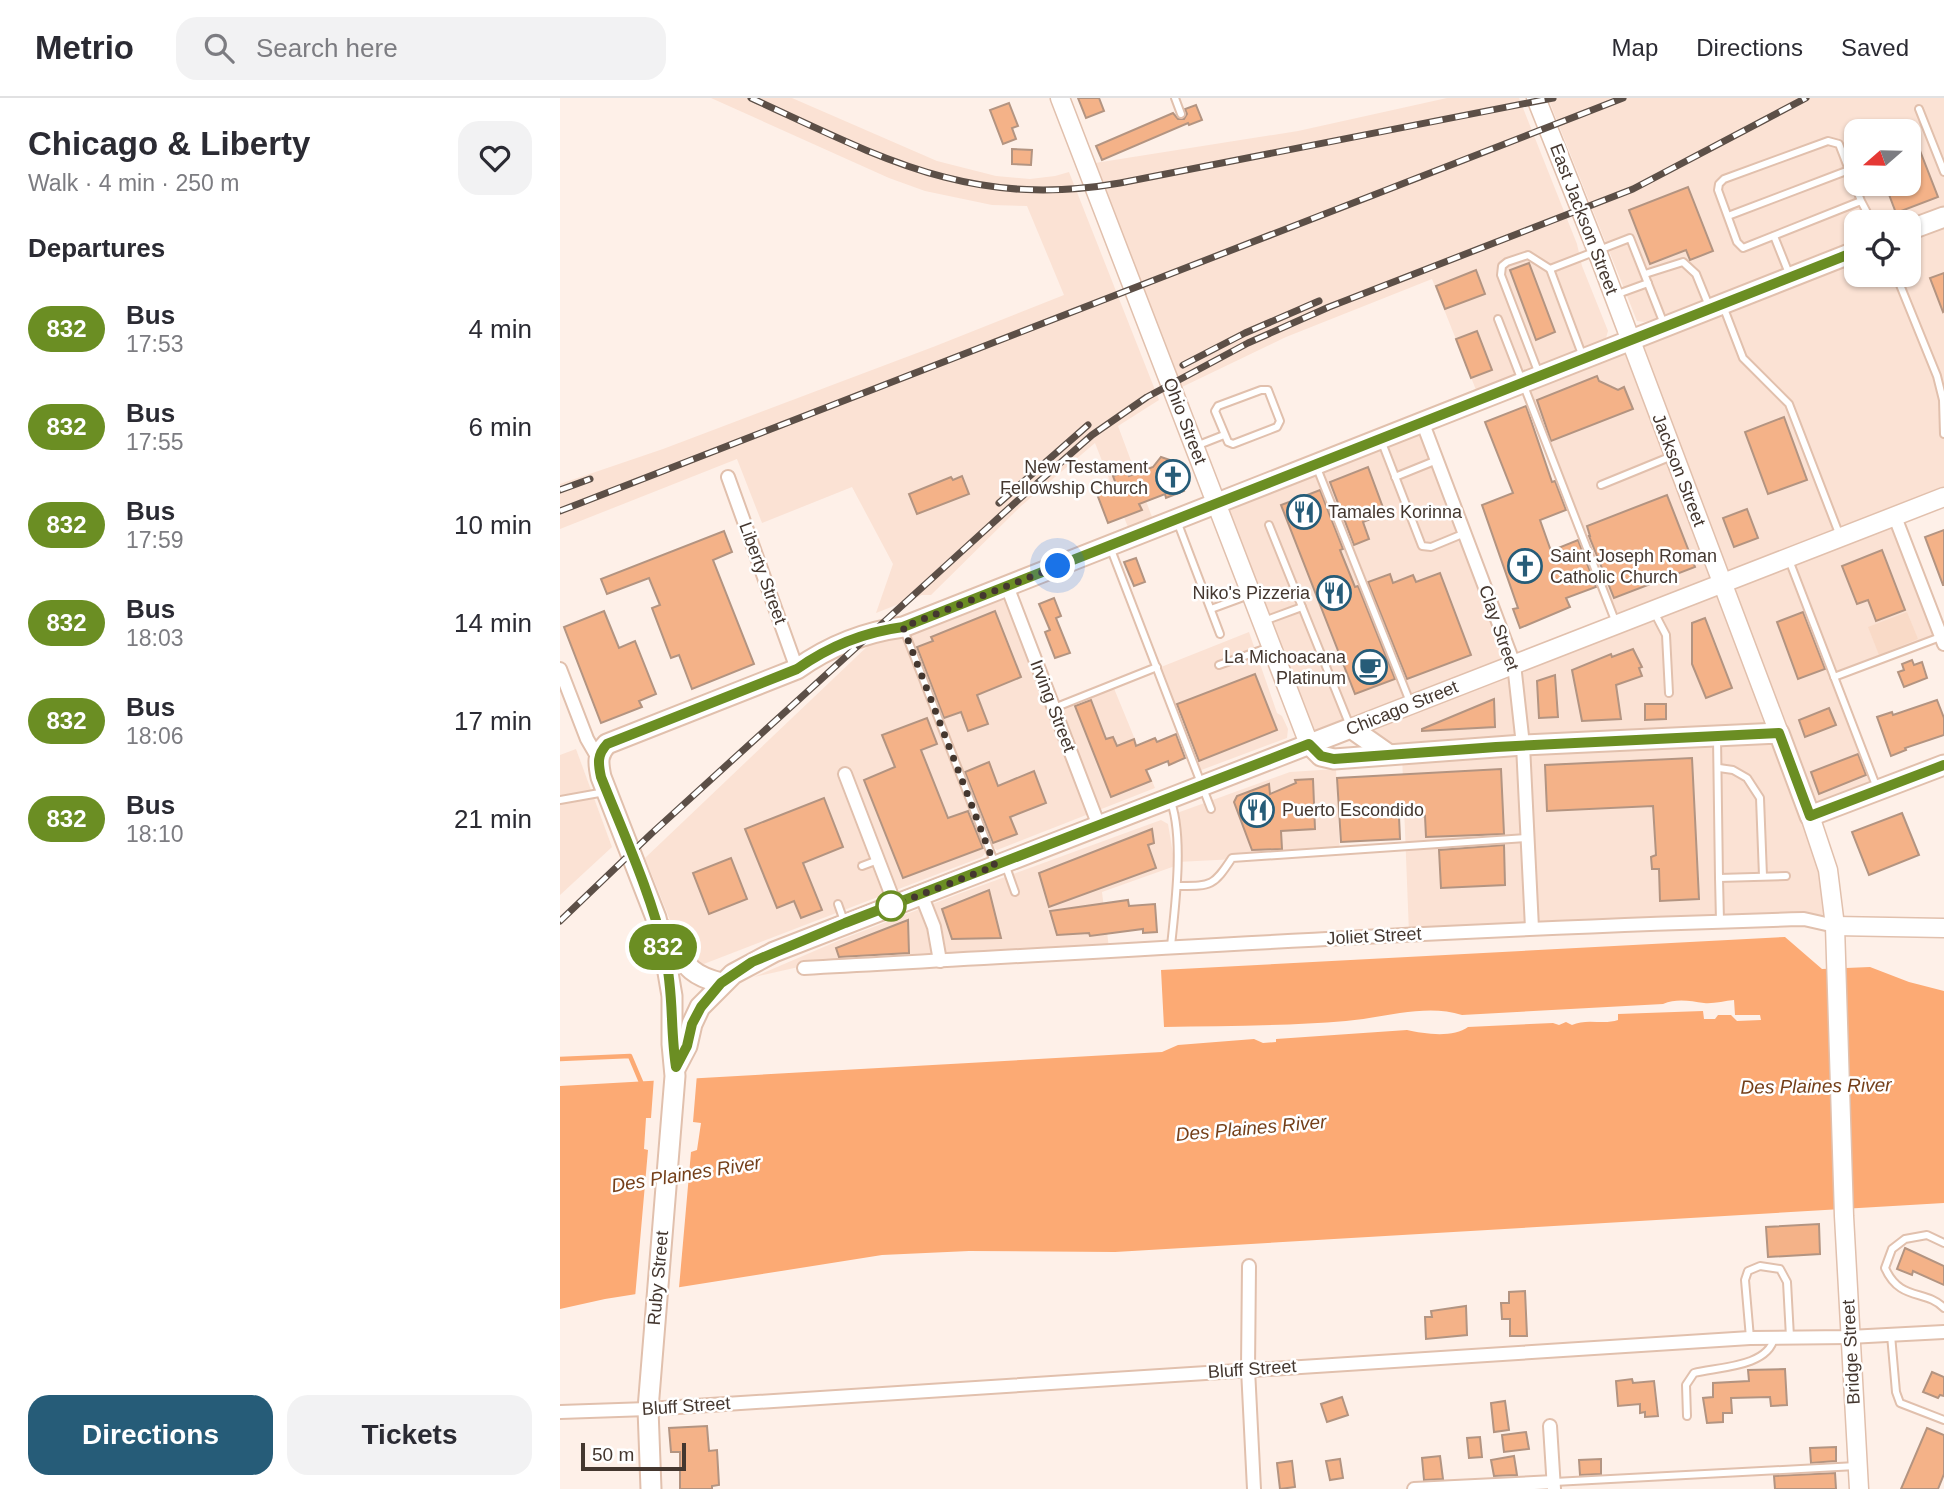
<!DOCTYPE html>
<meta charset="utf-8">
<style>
:root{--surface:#fff;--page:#f2f2f3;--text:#2b2b33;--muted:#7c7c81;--line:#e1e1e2;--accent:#265c78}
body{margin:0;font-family:Helvetica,sans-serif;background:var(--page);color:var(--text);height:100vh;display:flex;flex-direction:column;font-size:26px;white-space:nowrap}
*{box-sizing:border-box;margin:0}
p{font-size:23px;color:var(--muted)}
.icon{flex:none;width:38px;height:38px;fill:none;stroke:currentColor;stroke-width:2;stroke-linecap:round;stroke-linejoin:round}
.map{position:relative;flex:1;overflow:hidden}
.panel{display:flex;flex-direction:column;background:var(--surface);width:560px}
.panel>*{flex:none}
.badge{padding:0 14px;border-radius:23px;font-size:24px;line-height:46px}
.needle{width:46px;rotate:250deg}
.tools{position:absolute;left:1284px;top:21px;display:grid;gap:14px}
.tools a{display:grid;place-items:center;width:77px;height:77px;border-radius:14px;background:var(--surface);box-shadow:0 2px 5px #0004;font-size:35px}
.scale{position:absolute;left:21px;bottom:18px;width:105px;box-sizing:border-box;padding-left:7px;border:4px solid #44372f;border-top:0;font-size:19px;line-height:24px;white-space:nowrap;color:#44372f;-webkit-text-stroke:5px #fff;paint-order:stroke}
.you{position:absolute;width:35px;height:35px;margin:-18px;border:5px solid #fff;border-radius:50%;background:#1a73e8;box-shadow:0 0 0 10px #1a73e833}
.map>.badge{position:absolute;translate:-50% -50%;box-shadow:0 0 0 4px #fff}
h2{padding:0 28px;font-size:26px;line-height:63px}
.round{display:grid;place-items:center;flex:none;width:74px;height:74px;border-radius:21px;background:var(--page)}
.head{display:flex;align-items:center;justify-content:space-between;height:119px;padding:0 28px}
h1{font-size:33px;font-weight:800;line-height:52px}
.button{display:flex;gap:14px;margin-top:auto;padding:14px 28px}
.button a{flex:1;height:80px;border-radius:21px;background:var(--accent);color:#fff;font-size:28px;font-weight:800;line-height:80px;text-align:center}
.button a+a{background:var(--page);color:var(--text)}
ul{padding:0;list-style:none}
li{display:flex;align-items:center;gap:21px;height:98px;padding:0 28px}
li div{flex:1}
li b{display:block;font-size:26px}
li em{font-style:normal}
li .badge{min-width:77px;font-weight:700;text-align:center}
header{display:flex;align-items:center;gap:42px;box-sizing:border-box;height:98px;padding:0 35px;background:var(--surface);border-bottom:2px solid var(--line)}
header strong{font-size:33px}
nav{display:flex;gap:38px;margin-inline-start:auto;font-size:24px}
.search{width:490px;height:63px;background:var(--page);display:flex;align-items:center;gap:18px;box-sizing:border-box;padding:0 24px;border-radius:21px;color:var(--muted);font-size:26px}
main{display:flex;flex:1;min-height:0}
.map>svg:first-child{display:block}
.built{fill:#fbe2d4;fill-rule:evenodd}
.green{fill:#f9dac7}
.water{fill:#fcaa74}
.pier{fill:#fef0e8}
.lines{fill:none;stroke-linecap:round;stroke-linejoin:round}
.stream{stroke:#fcaa74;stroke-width:4.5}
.building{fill:#f4b288;stroke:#b39481;stroke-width:2}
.lane-casing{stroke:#e1c0ad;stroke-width:10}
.street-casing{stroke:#e1c0ad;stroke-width:16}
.secondary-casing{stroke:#e1c0ad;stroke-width:21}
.primary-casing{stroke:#e1c0ad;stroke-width:23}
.lane{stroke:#fff;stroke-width:6}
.street{stroke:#fff;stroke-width:12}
.secondary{stroke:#fff;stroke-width:18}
.primary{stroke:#fff;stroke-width:19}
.rail-casing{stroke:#5c4f47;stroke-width:7}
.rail{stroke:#fff;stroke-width:4.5;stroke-dasharray:13;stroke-linecap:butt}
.line-casing{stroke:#fff;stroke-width:16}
.line{stroke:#6b8e23;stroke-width:10}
.walk{stroke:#44372f;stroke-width:7;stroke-dasharray:0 12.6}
.stop-dot{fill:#fff;stroke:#6b8e23;stroke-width:3.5}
.labels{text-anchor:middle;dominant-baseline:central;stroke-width:5;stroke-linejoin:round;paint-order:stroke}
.street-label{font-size:18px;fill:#44372f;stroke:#fff}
.poi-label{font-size:18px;fill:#44372f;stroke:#fff;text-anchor:end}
.water-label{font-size:19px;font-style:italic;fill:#743f19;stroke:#fff}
</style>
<header>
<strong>Metrio</strong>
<div class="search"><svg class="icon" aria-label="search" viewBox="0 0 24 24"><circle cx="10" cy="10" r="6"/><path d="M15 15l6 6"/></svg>Search here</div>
<nav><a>Map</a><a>Directions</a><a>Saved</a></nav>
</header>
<main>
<section class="panel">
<div class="head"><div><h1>Chicago &amp; Liberty</h1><p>Walk · 4 min · 250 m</p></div><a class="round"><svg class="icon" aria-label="heart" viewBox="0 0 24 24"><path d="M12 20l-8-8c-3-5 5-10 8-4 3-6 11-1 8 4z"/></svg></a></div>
<h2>Departures</h2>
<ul>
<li><span class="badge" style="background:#6b8e23;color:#fff">832</span><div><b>Bus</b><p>17:53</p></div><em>4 min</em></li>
<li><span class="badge" style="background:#6b8e23;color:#fff">832</span><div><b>Bus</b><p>17:55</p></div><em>6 min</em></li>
<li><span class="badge" style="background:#6b8e23;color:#fff">832</span><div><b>Bus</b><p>17:59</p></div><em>10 min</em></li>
<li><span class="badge" style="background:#6b8e23;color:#fff">832</span><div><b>Bus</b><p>18:03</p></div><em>14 min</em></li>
<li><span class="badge" style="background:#6b8e23;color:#fff">832</span><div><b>Bus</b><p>18:06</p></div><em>17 min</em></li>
<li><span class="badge" style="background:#6b8e23;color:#fff">832</span><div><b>Bus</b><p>18:10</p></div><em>21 min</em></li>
</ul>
<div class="button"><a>Directions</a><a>Tickets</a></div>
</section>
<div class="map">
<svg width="1384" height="1391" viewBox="0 0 1384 1391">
<rect width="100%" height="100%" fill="#fef0e8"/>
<g class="built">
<polygon points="151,0 232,0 377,63 436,78 470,81 495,78 509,74 599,302 558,328 595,427 571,437 535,345 461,408 371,497 362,497 316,515 333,466 292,389 202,425 177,361 0,431 0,386 103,351 373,249 504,197 467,108 432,107 365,93 329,80"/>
<polygon points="887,0 959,0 1017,146 1022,168 1048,233 1046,240 964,280 1071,242 1161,486 1057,526 961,282 918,297 872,181 726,239 622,289 535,65 738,33"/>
<path d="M988,0H1384V398L1163,485L1073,241L1174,199L1084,224L1077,223ZM1297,33H1349V86H1297ZM1297,124H1349V177H1297Z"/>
<polygon points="861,324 954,565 749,645 657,404"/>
<polygon points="1338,418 1381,539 1274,580 1317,692 1250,718 1163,487"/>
<polygon points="1161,488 1215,635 964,646 955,566"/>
<polygon points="446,489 493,610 553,588 595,690 437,752 431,748 344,529"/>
<polygon points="341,532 426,754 422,759 136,869 126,862 85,760 314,542"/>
<polygon points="689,534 717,615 722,618 728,631 727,640 636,674 596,571"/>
<polygon points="954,567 962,646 829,655 792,630"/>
<polygon points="1216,636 1249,718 1274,827 849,835 842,657"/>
<polygon points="16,651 52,749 0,797 0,657"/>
<polygon points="776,671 780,756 617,764 617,715 730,674"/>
<polygon points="601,722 608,726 615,768 542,794 549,850 243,868 194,879 280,842 401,795"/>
</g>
<polygon class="green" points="1347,514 1358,541 1319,557 1308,529"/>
<path class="water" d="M1225,839L1262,871L1310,869L1349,884L1384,893V1105L555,1154L409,1153L322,1157L45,1201L0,1211V988L602,954L618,947L694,941L703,945L716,944V941L847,932C864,936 894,940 908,929L993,925L999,927L1006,924L1012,927C1026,920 1044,927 1058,922V916L1143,913L1144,921H1155L1158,917H1171L1177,923L1201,922L1200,917H1175L1174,902C1164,903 1153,906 1144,905C1130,903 1117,900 1103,906L902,917C866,905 823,920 786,923C725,928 664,928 604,929L601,872Z"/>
<polygon class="pier" points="137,976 133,1024 141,1025 137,1052 131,1054 119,1190 122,1192 75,1200 88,1052 84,1051 86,1020 91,1020 94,979"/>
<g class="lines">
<polyline class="stream" points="0,961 70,958 81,984"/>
</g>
<g class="building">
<polygon points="518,0 539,0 544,13 526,20"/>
<polygon points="449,5 458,28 452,30 456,41 443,46 430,12"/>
<polygon points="636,7 642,22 629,27 628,25 542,62 536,48 613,15 618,21 624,21 627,16 625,11"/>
<polygon points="1350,27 1378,99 1336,115 1325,86 1349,86"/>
<polygon points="452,51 472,52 471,67 452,66"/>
<polygon points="1128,89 1153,153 1130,162 1126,152 1090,166 1069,112"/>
<polygon points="969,165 995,234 976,242 950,172"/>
<polygon points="916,172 925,196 885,211 876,188"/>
<polygon points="1384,175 1384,213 1383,214 1370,180"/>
<polygon points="917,233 932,272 911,280 896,241"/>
<polygon points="1037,278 1039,283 1058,292 1064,289 1073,311 991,343 977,302"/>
<polygon points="966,308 992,384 995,383 1006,412 980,422 991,453 1018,442 1036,489 1006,500 1010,509 960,530 953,511 958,510 922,407 953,395 925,324"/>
<polygon points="1224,319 1247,382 1208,396 1185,334"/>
<polygon points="601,359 613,363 624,393 606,400 605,396 579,406 582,412 548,425 537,396 557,389 553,378 567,373 569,378 593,369"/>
<polygon points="808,369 825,415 803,424 809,441 794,447 770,384"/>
<polygon points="402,378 409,396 357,416 349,396 391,379 393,382"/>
<polygon points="760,392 783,451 780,452 795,489 798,488 835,581 795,596 721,407"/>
<polygon points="1107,397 1135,469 1054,500 1029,438 1030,438 1027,428"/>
<polygon points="1187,411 1198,440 1174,449 1163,420"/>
<polygon points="1384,432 1384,487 1383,487 1365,439"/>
<polygon points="164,433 172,454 153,462 194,566 132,591 119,557 111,560 92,510 100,507 89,480 47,496 41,481"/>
<polygon points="1322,452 1345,512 1316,523 1308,502 1297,506 1282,468"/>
<polygon points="576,460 585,484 574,488 564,464"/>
<polygon points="880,475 911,557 847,581 808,484 830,476 833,485 853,477 856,484"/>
<polygon points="494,500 501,518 496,520 510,555 495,560 485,534 490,532 479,506"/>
<polygon points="44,513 59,550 75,543 96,596 79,603 82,609 41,625 4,529"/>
<polygon points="435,513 461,579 417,597 428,626 408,633 401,614 384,620 357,549 373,543 371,539"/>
<polygon points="1243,514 1265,571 1238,581 1217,524"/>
<polygon points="1145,520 1172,590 1146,600 1132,566 1132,525"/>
<polygon points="1073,551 1082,569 1079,570 1082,578 1056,587 1061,621 1022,623 1012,572 1051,556 1052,559"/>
<polygon points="1352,562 1354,567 1362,564 1367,580 1344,589 1338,574 1344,572 1342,566"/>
<polygon points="695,576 717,632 639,663 617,606"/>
<polygon points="995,577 998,619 979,620 977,583"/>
<polygon points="934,601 935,629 862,633 862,631"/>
<polygon points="531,602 546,641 553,639 557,648 574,641 576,648 595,640 597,644 616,636 625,660 609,667 608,663 586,672 591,683 551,699 515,608"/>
<polygon points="1377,602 1384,620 1384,637 1345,650 1346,652 1331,658 1317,619 1332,614 1333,617"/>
<polygon points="1085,606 1106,606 1106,621 1085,622"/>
<polygon points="1269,610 1276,627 1245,639 1239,622"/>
<polygon points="367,620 377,646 361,652 388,720 408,713 423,750 343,780 304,682 335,669 322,637"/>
<polygon points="1298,656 1306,677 1259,696 1251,674"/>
<polygon points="1132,660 1139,801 1100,803 1099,771 1092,771 1091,759 1096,757 1093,708 987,713 985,667"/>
<polygon points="429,664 438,688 474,673 486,705 450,719 457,736 433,745 405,674"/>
<polygon points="941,671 944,736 866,739 865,718 839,719 840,741 781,744 777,680"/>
<polygon points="753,681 755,731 721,733 722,751 692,752 674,704 677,698 709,686 710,696 736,685 735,682"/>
<polygon points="264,700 283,749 243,765 262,812 241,820 234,803 217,810 185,731"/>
<polygon points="1342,715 1359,757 1309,777 1292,734"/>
<polygon points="592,731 594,745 588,747 596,770 489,809 479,775"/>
<polygon points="944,747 945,787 881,790 879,752"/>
<polygon points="171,760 187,801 149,816 133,775"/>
<polygon points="429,792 441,840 392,841 382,811"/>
<polygon points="568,802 569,808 595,806 597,834 583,835 583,831 530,838 529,835 497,837 490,813"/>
<polygon points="348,822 349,855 279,859 276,850"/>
<polygon points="1259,1126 1260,1156 1208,1159 1206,1129"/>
<polygon points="1345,1150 1384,1168 1384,1187 1353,1173 1352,1177 1337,1171"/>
<polygon points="965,1193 967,1238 950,1238 950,1221 942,1221 941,1205 949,1205 949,1194"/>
<polygon points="906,1208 907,1237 866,1241 865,1219 872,1219 871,1213"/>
<polygon points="1225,1271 1227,1307 1211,1308 1210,1299 1171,1300 1172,1315 1163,1315 1163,1324 1147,1325 1143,1300 1153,1299 1153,1285 1189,1283 1188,1272"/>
<polygon points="1372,1274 1384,1279 1384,1298 1380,1297 1378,1300 1363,1294"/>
<polygon points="1072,1281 1073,1285 1094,1283 1098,1318 1085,1319 1085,1314 1080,1315 1080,1306 1058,1308 1056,1283"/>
<polygon points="782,1299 788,1317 767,1324 761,1306"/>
<polygon points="945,1303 949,1332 934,1334 931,1305"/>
<polygon points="147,1328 149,1353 157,1352 159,1387 152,1388 152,1391 120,1391 120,1354 111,1354 109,1330"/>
<polygon points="1367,1330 1384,1337 1384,1376 1378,1391 1341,1391"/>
<polygon points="966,1334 969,1351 944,1354 942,1337"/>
<polygon points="920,1339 922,1359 909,1360 907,1340"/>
<polygon points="1276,1349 1276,1363 1251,1365 1250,1350"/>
<polygon points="880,1358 883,1381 864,1382 862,1360"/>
<polygon points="954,1358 957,1377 934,1378 931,1362"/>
<polygon points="780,1361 783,1380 770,1382 766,1363"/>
<polygon points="1041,1361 1041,1376 1020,1377 1019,1362"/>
<polygon points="732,1363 735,1389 720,1391 717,1365"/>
<polygon points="1275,1375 1276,1391 1215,1391 1214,1378"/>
</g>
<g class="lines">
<g class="lane-casing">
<g id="lane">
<polyline points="615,0 621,16"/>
<polyline points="1359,11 1384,74"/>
<polyline points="1301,103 1183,150 1177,144 1158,92 1159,86 1164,81 1268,43 1279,46 1301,103 1312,124"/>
<polyline points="1168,118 1289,72"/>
<polyline points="1214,138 1230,178"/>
<polyline points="1085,176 1123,164 1136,176 1149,208"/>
<polyline points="1336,177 1377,278 1383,302 1384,336"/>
<polyline points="1055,197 1088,185"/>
<polyline points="1163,208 1183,260 1229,306 1280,438"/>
<polyline points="938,221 1056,525"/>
<polyline points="1023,259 990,171 1070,140 1104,226"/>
<polyline points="979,276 941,177 942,168 947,164 968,157 990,171"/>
<polygon points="701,292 708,292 720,323 717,329 673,346 668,344 655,313 658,308"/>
<polyline points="821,342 862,448 871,449 905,435"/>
<polyline points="636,348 664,337"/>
<polyline points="757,370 850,604"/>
<polyline points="835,379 877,362"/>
<polyline points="1041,387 1112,358"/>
<polyline points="617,423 660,536"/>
<polyline points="709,427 790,628"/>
<polyline points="550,449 651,711"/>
<polyline points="1229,462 1317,690"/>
<polyline points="651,511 689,497"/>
<polyline points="1094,514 1106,537 1109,595"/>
<polyline points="704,523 742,509"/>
<polyline points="344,532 435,766"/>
<polyline points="659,567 710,549"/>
<polyline points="1274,579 1383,538"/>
<polyline points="494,610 597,569"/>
<polyline points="1157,640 1159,780 1226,778"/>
<polyline points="1159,670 1173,672 1187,680 1200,700 1203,778"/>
<polyline points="0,702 45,694"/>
<path d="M611,704C624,741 615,809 611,848"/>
<polyline points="445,766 455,794"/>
<polyline points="302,768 318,762"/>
<polyline points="1159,780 1160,823"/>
<path d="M617,788C651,788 653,789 672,760L967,740"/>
<polyline points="278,806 284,823"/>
<path d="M1384,1145L1367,1137L1345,1141L1332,1151L1325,1170C1340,1204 1366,1191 1384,1210"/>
<polyline points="1331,1237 1336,1294 1340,1305 1384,1322"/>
<polyline points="1190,1240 1185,1182 1188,1173 1200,1168 1220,1171 1227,1184 1230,1239"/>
<path d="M1127,1318L1126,1287L1134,1275C1158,1269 1208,1269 1214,1240"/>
<polyline points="994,1384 1296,1368"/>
</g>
</g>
<g class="street-casing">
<g id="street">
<polyline points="862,323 954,566 963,647 972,830"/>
<polyline points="168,379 237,571"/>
<polyline points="1335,419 1384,546"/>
<polyline points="447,488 539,728"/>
<polyline points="0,571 27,641 38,660"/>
<polyline points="285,676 335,806"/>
<polyline points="361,796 374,829 380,863"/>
<path d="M244,870C578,852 911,830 1244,821L1275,828"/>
<polyline points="689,1168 688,1271 694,1391"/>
<polyline points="0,1314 88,1311 1190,1240 1289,1239 1384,1234"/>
<polyline points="990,1328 994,1391"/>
<polyline points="854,1391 994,1384"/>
</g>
</g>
<g class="secondary-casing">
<g id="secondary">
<polyline points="500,0 749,646"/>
<polyline points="976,0 1037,153 1219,635"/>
<polyline points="791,630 1384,399"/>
<polyline points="1250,718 1268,772 1275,828 1284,1118 1299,1391"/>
<polyline points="1275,828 1384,830"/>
</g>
</g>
<g class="primary-casing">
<g id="primary">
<polyline points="1349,132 1384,119"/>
<polyline points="749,646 761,658 774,661 963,647 1219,635 1250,718 1384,667"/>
<path d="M104,832C126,862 122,875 161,885"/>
<polyline points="116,969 127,948 132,926 140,909 173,876 214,854 791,630 828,656"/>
<path d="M91,1391L88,1311L115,978L112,946V898L105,857L96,820L41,679C38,665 37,656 47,646L237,571C268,549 305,534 343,529L1297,153"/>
</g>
</g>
<use href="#lane" class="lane"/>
<use href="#street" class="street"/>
<use href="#secondary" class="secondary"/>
<use href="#primary" class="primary"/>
<g class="rail-casing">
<g id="rail">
<path d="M191,0C322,60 411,111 560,85L993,0"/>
<polyline points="623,267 685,235 759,203"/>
<polyline points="0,392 30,381"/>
<polyline points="439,405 528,327"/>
<polyline points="0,413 1063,0"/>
<polyline points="0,823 91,736 457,403 532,337 587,299 688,245 769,209 1073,91 1246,0"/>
</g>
</g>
<use href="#rail" class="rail"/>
</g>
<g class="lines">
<g class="line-casing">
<path id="line" d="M1297,153L343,529C305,534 268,549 237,571L47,646C37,657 38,665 41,679C64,737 91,795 105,856C114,895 110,931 116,969L127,948L132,926L141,909L161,885L192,864L285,825L749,646L761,658L774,661L936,649L1219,635L1250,718L1384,667"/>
</g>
<use href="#line" class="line"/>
<polyline class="walk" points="331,808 435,768 343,529 498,468"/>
</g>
<defs>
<g id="church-ring" transform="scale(1.75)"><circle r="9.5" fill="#fff" stroke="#265c78" stroke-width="1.5"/><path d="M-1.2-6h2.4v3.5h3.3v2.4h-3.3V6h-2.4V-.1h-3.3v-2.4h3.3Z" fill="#265c78"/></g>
<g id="restaurant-ring" transform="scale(1.75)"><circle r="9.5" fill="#fff" stroke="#265c78" stroke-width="1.5"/><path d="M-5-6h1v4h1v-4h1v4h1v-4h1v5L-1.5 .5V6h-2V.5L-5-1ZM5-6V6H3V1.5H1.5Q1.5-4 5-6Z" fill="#265c78"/></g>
<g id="cafe-ring" transform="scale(1.75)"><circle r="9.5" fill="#fff" stroke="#265c78" stroke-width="1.5"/><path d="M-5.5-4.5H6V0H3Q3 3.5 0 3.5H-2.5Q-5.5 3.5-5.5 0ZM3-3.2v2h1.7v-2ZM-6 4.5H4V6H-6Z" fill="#265c78"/></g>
</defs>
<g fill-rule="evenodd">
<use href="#church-ring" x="613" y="379"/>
<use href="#restaurant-ring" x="744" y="414"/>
<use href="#church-ring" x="965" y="468"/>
<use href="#restaurant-ring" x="774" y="495"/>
<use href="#cafe-ring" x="810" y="569"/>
<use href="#restaurant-ring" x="697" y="712"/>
</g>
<circle class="stop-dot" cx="331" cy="808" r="14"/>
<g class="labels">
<g class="street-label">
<text transform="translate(1024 121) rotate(69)">East Jackson Street</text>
<text transform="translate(625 323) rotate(69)">Ohio Street</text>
<text transform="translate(1119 372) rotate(69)">Jackson Street</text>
<text transform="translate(203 475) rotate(70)">Liberty Street</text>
<text transform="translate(939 530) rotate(71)">Clay Street</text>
<text transform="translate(493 608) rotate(69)">Irving Street</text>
<text transform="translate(842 610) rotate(-22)">Chicago Street</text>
<text transform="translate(814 838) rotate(-3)">Joliet Street</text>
<text transform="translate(98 1180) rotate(-85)">Ruby Street</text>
<text transform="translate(1291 1254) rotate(-93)">Bridge Street</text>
<text transform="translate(692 1271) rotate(-4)">Bluff Street</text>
<text transform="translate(126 1308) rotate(-4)">Bluff Street</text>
</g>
<g class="poi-label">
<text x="588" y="369">New Testament<tspan x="588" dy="21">Fellowship Church</tspan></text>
<text x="768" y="414" text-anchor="start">Tamales Korinna</text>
<text x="990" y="458" text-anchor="start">Saint Joseph Roman<tspan x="990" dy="21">Catholic Church</tspan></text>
<text x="750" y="495">Niko's Pizzeria</text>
<text x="786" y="559">La Michoacana<tspan x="786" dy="21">Platinum</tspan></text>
<text x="722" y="712" text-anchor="start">Puerto Escondido</text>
</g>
<g class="water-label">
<text transform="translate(1256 988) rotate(-1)">Des Plaines River</text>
<text transform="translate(691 1030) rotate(-5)">Des Plaines River</text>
<text transform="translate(126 1076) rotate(-9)">Des Plaines River</text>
</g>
</g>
</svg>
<div class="tools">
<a><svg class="needle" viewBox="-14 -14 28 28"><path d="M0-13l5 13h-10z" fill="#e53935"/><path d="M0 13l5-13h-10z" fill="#7c7c81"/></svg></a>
<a><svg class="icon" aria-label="locate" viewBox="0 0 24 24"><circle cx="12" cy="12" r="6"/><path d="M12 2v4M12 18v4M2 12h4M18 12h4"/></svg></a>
</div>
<div class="scale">50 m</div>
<div class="you" style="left:498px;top:468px"></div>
<b class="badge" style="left:103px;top:849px;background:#6b8e23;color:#fff">832</b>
</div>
</main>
